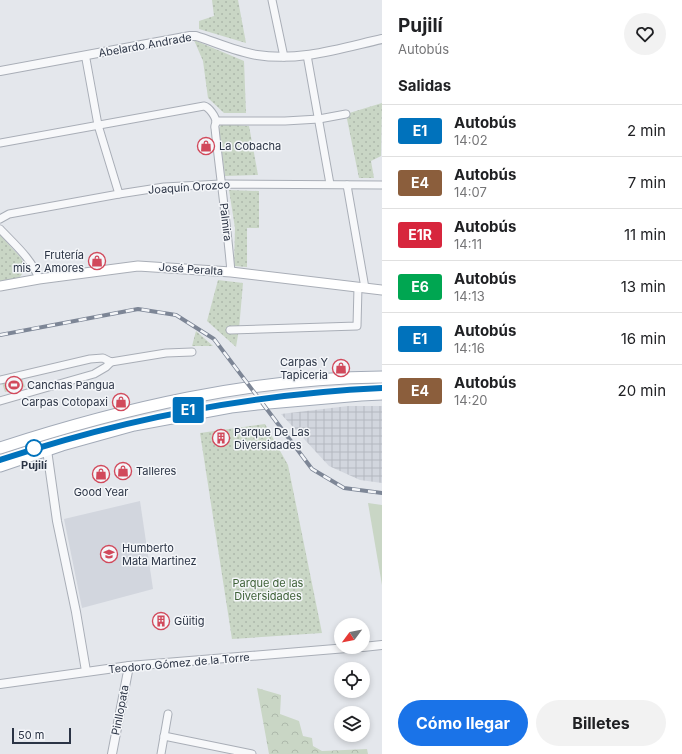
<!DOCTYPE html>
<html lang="es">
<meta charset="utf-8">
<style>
:root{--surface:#fff;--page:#f2f2f2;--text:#202124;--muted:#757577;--line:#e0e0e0;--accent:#1a73e8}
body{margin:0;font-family:Inter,sans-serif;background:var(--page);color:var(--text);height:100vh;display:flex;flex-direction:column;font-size:15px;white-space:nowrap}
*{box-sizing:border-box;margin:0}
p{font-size:13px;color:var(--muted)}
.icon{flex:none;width:22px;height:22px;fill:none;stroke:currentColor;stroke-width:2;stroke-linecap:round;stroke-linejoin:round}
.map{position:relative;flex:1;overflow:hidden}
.drawer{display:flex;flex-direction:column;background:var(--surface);width:300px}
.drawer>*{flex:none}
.badge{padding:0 8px;border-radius:3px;font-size:14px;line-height:26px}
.needle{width:26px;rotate:238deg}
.tools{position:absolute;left:334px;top:618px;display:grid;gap:8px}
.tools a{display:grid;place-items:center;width:36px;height:36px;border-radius:50%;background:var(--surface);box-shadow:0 2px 6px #0003;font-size:20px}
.scale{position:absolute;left:12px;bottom:10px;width:59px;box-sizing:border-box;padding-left:4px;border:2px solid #2b3445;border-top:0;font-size:11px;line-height:14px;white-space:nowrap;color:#2b3445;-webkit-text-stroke:3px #f4f6f9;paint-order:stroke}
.map>.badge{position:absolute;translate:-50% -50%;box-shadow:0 0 0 2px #fff}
h2{padding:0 16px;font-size:15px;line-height:36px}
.round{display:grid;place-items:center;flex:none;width:42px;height:42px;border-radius:21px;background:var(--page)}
.summary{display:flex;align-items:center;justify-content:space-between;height:68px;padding:0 16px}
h1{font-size:19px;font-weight:700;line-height:30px}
.button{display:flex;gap:8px;margin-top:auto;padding:8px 16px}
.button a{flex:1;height:46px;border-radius:24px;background:var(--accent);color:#fff;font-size:16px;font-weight:700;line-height:46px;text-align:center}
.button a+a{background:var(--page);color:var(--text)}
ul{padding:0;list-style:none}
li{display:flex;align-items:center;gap:12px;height:52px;padding:0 16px;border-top:1px solid var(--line)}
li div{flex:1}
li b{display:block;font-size:15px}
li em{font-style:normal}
li .badge{min-width:44px;font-weight:700;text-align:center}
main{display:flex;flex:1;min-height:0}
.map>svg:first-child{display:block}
.built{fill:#d2d6de}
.industrial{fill:url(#industrial-grid)}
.grass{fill:#c9d6c5}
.forest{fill:url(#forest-crowns)}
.park{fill:url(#park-dots)}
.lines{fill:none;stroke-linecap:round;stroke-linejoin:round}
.minor-casing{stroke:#a9aeb7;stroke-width:9}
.tertiary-casing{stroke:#a9aeb7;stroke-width:10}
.secondary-casing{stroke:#a9aeb7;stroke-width:11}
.primary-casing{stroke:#a3abb8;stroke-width:13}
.minor{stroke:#f7f8fa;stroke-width:7}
.tertiary{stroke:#f7f8fa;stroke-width:8}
.secondary{stroke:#fff;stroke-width:9}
.primary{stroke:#fff;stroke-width:11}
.rail-casing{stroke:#7d8696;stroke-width:4}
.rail{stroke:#f4f6f9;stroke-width:2.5;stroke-dasharray:8;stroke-linecap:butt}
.line-casing{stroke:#fff;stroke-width:9}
.line{stroke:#0072bc;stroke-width:6}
.stop-dot{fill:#fff;stroke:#0072bc;stroke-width:2}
.labels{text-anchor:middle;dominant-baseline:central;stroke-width:3;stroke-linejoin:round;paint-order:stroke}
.street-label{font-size:11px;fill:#2b3445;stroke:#f4f6f9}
.poi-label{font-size:11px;fill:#2b3445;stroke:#f4f6f9;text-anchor:start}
.stop-label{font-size:11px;font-weight:bold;fill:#2b3445;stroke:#f4f6f9}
.park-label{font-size:11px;fill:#3f6138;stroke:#f4f6f9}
</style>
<main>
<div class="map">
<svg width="382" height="754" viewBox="0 0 382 754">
<defs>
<pattern id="industrial-grid" width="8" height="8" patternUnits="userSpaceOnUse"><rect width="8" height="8" fill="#d2d6de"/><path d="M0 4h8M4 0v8" fill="none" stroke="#b4b8c0"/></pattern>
<pattern id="forest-crowns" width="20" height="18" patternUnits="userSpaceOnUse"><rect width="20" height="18" fill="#c9d6c5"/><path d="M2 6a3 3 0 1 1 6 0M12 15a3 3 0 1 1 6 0" fill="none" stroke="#adb8ab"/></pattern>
<pattern id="park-dots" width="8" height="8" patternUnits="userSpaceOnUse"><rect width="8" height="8" fill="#c9d6c5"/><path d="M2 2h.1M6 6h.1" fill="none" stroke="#adb8ab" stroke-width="1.8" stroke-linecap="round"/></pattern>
</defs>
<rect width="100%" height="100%" fill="#e4e7ec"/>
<polygon class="built" points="140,501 153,589 82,608 64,519"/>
<polygon class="industrial" points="348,406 382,406 382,483 360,480 329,466 281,414"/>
<g class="grass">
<polygon points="22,378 25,387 5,392 2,383"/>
<polygon points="368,503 382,505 382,585"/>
</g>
<polygon class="forest" points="257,688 281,695 280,714 299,721 303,736 312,738 313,746 322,751 367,749 368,754 269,754"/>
<g class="park">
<polygon points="212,0 238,0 246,43 199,29 199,21 214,16"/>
<polygon points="194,40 244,61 246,113 224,113 208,98 203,61"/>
<polygon points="382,103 381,156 371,161 374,178 359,178 346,114"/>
<polygon points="222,124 249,126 258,175 225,176 219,129 220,126"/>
<polygon points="229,190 259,191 259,228 247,228 247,267 234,266 235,228"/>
<path d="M0,235L21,258L25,266C21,282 14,280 0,283Z"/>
<polygon points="218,280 243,283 239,329 236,347 207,321"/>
<polygon points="196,331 213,346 192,346"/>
<polygon points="265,424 288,465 322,633 232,639 200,433"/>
</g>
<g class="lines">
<g class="minor-casing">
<g id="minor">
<polyline points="272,0 284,57"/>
<polyline points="307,55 330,184"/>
<polyline points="86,59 98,125 119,194"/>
<polyline points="216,122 219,121 285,121 319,119 346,114"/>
<path d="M0,143L204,106C209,107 216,117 216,122C216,124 214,126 215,128C220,176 227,224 231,272"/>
<polyline points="347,185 365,288"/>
<polyline points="0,219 9,214 119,194 164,187 221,184 382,185"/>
<path d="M0,229C14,244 32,259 39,279"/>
<polyline points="230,330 357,326 358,287"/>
<polyline points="0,380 90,359 103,358 111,362 166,353 192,352"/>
<polyline points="0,401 94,374 106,367 111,362"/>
<polyline points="164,736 252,754"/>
<polyline points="161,754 168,714"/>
</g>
</g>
<g class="tertiary-casing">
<g id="tertiary">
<path d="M0,71L190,36H196C215,42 237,52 257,55C299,62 342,48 382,39"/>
<polyline points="47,450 57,521 76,612 86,671"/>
<polyline points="363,647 382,645"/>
<polyline points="0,684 129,666 359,647"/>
<polyline points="112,754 129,666"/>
</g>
</g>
<g class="secondary-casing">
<polyline id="secondary" points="0,286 39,279 138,266 231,272 382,290"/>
</g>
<g class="primary-casing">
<g id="primary">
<path d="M0,448C123,408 252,378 382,377"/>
<polyline points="0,466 62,445 134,425 231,407 257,404 361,395 382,394"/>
</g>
</g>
<use href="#minor" class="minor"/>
<use href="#tertiary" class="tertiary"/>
<use href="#secondary" class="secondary"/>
<use href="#primary" class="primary"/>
<g class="rail-casing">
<polyline id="rail" points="0,335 138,309 176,315 214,339 312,469 344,488 382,493"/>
</g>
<use href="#rail" class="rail"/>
</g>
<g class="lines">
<g class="line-casing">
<path id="line" d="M0,460C123,419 252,394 382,388"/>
</g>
<use href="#line" class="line"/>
</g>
<defs>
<g id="shop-ring" transform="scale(0.9)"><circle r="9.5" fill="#f4f6f9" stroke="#d1495b" stroke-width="1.5"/><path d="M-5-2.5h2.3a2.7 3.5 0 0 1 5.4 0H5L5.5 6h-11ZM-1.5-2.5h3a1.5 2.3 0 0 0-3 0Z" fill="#d1495b"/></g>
<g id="stadium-ring" transform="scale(0.9)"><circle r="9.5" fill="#f4f6f9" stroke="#d1495b" stroke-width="1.5"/><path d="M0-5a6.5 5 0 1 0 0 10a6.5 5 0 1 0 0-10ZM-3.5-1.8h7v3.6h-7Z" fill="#d1495b"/></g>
<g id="building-ring" transform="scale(0.9)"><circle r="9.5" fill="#f4f6f9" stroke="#d1495b" stroke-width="1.5"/><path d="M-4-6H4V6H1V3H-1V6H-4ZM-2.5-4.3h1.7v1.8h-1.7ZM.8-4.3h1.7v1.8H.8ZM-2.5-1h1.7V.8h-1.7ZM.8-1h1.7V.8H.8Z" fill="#d1495b"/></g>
<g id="school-ring" transform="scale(0.9)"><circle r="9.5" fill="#f4f6f9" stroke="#d1495b" stroke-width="1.5"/><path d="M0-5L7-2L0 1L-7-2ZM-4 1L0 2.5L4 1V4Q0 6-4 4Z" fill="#d1495b"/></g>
</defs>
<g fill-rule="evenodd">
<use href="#shop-ring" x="206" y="146"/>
<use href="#shop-ring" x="97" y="261"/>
<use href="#shop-ring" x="341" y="368"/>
<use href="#stadium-ring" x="14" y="385"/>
<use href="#shop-ring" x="121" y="402"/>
<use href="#building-ring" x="221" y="438"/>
<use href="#shop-ring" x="123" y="471"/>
<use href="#shop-ring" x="101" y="474"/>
<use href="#school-ring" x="109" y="554"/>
<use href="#building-ring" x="161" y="621"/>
</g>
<circle class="stop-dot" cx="34" cy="448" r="8"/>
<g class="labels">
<g class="street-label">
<text transform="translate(145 45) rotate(-10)">Abelardo Andrade</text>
<text transform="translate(189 187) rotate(-4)">Joaquín Orozco</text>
<text transform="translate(226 222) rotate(83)">Palmira</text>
<text transform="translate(191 269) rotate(4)">José Peralta</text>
<text transform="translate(179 663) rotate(-5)">Teodoro Gómez de la Torre</text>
<text transform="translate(120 710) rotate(-79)">Pinllopata</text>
</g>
<g class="poi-label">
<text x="219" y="146">La Cobacha</text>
<text x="84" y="255" text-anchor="end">Frutería<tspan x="84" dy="13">mis 2 Amores</tspan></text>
<text x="328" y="362" text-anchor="end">Carpas Y<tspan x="328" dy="13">Tapiceria</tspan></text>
<text x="27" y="385">Canchas Pangua</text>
<text x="108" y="402" text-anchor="end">Carpas Cotopaxi</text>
<text x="234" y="432">Parque De Las<tspan x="234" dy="13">Diversidades</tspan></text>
<text x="136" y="471">Talleres</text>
<text x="101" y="492" text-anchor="middle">Good Year</text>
<text x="122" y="548">Humberto<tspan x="122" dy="13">Mata Martinez</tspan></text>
<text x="174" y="621">Güitig</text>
</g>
<g class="stop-label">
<text x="34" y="465">Pujilí</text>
</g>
<g class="park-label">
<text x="268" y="583">Parque de las<tspan x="268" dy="13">Diversidades</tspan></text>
</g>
</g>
</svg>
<div class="tools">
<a><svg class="needle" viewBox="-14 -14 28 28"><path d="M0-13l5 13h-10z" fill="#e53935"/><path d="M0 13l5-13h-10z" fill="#757577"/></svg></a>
<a><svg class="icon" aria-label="locate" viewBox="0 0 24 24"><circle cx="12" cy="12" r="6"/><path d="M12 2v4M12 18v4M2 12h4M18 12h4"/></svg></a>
<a><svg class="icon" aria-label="layers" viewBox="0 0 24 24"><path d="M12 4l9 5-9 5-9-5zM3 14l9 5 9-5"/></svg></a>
</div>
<div class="scale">50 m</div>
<b class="badge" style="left:188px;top:410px;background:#0072bc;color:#fff">E1</b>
</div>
<section class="drawer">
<div class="summary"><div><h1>Pujilí</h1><p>Autobús</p></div><a class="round"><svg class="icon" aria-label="heart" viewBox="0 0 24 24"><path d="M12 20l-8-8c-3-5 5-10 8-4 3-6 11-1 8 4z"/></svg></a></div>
<h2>Salidas</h2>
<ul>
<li><span class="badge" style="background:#0072bc;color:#fff">E1</span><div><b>Autobús</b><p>14:02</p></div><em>2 min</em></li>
<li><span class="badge" style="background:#8b5e3c;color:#fff">E4</span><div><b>Autobús</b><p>14:07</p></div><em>7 min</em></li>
<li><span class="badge" style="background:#d7263d;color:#fff">E1R</span><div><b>Autobús</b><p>14:11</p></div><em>11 min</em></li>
<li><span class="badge" style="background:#00a651;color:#fff">E6</span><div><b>Autobús</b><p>14:13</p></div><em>13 min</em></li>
<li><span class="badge" style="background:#0072bc;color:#fff">E1</span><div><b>Autobús</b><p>14:16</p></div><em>16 min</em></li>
<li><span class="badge" style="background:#8b5e3c;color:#fff">E4</span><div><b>Autobús</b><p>14:20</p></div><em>20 min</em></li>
</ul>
<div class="button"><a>Cómo llegar</a><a>Billetes</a></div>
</section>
</main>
